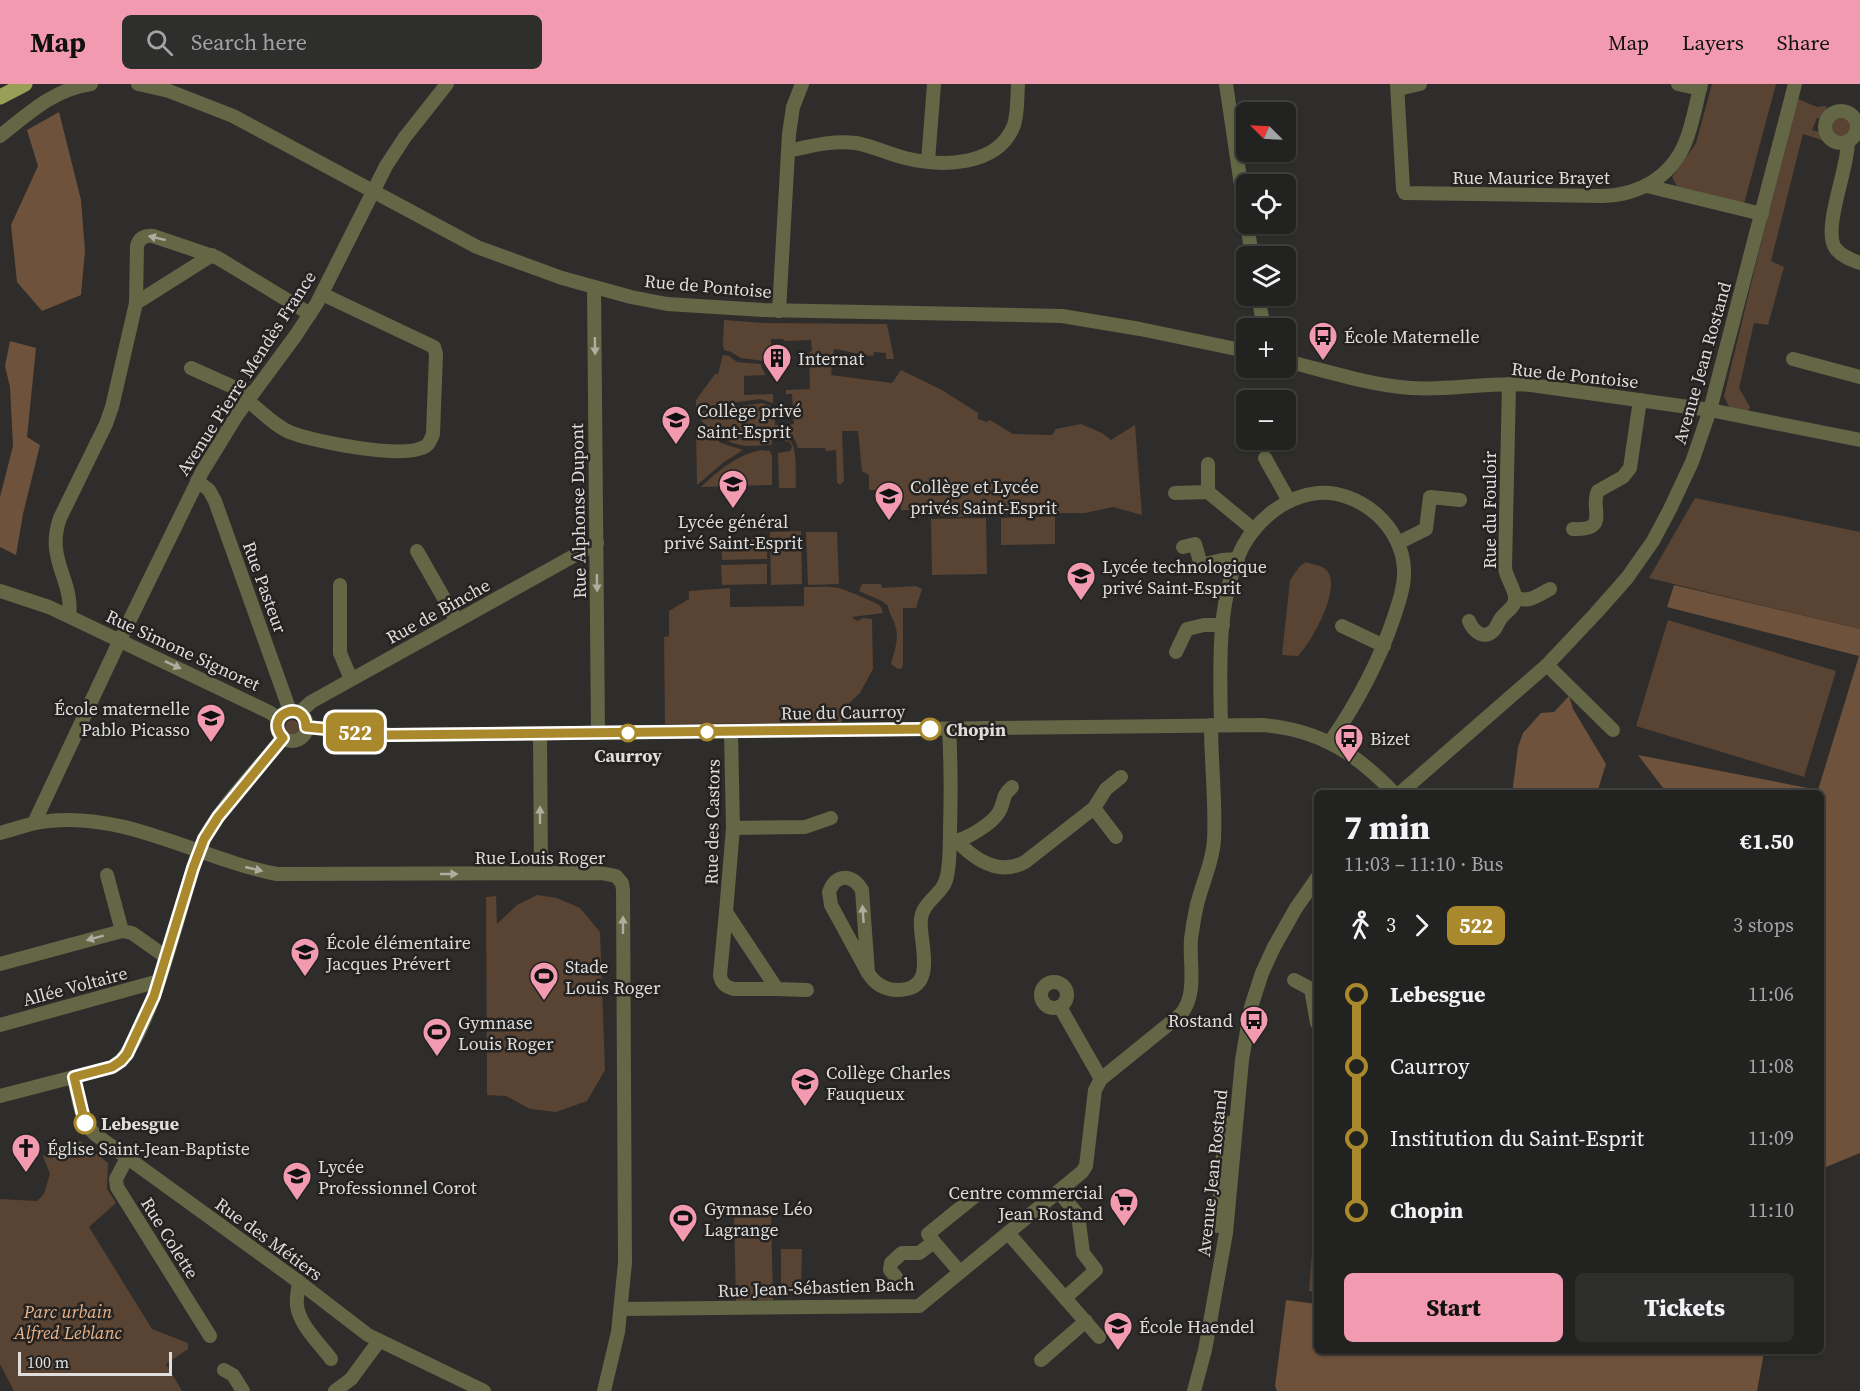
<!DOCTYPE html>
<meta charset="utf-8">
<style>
:root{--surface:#222220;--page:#2e2f2d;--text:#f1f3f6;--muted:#a2a4a5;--line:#3f3f3e;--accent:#f29ab0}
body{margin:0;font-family:"Source Serif 4",serif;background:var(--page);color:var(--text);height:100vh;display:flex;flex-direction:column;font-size:22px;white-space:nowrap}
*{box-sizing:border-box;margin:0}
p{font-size:20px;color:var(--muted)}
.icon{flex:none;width:33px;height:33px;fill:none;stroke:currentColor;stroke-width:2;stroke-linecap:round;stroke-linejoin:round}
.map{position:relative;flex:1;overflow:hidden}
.panel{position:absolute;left:1314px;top:706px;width:510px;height:564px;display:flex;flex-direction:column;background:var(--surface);border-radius:9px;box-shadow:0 2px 4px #0004,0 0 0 2px var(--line)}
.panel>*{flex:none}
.badge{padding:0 12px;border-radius:9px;font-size:21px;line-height:39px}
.needle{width:39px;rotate:294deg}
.fabs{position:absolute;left:1236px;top:18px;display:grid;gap:12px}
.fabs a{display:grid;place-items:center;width:60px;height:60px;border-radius:9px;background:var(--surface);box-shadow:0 2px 4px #0004,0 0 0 2px var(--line);font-size:30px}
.scale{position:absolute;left:18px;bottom:15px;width:154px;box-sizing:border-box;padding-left:6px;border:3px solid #dfdedd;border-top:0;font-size:16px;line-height:21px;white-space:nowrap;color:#dfdedd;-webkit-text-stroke:4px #242321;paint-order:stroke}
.map>.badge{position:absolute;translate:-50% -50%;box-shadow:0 0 0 3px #fff}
.legs{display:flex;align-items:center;gap:9px;height:66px;padding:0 30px;font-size:20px}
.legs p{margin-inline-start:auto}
.headline{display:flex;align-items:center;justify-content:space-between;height:102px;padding:0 30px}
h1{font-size:33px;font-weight:800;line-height:45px}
.cta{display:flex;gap:12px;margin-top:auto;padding:12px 30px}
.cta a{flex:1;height:69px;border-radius:9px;background:var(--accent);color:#111;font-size:24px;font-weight:800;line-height:69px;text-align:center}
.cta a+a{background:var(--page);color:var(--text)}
ul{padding:0 30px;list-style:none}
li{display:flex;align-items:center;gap:21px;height:72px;font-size:22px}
li i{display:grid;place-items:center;width:9px;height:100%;margin:0 8px;background:currentColor}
li i::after{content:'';width:15px;height:15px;margin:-8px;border:4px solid;border-radius:50%;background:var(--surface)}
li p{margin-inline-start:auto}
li:first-child i{background:linear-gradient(#0000 50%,currentColor 0)}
li:last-child i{background:linear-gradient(currentColor 50%,#0000 0)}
header{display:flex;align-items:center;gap:36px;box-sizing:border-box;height:84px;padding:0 30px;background:var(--accent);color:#111}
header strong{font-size:28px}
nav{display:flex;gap:33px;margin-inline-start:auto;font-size:21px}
.search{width:420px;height:54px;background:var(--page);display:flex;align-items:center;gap:15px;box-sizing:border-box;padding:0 21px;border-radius:9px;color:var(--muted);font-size:22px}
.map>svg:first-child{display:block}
.green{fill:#594333}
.forest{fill:#6f523b}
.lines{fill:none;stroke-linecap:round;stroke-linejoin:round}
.minor{stroke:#636745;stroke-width:14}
.major{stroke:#999f57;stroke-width:15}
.oneway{fill:#adaea0}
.line-1-casing{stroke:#fff;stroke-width:14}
.line-1{stroke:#aa892c;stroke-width:9}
.stop-1-dot{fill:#fff;stroke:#aa892c;stroke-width:3}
.labels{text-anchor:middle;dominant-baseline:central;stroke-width:5;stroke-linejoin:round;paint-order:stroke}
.street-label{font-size:18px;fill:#dfdedd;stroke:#242321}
.poi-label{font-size:18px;fill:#dfdedd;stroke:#242321;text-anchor:start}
.stop-label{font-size:18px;font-weight:bold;fill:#dfdedd;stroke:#242321;text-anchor:start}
.park-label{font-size:18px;font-style:italic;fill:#e9b38b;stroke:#242321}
</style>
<header>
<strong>Map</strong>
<div class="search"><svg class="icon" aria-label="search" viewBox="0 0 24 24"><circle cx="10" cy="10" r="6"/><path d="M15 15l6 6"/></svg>Search here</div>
<nav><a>Map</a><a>Layers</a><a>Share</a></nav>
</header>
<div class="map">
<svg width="1860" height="1307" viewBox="0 0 1860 1307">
<rect width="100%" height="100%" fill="#2e2d2b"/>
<g class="green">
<polygon points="1712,0 1776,0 1744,120 1677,102 1672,93 1696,59"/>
<polygon points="1796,14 1817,23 1826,22 1827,28 1824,35 1817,34 1812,46 1823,49 1825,57 1803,50 1771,177 1784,183 1768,241 1754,239 1739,304 1750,323 1748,328 1730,325 1724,312"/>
<circle cx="1841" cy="44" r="10"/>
<path d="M724,236L764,239L887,240L894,275H886V269L874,268L873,272C859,271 848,267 834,265L831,291L892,299L901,286L942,306L978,329V335L987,338L990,336L1013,350L1052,351L1056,345L1081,340L1102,349L1111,356L1135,341L1142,431L1113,423L1085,429L999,430L955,433L924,430L916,426H901L900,405L869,406V391L862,387L858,347H842L844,397L840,401L837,398L836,366L826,367L825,364H798L794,354L787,349L786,341L794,340L792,310H786V306L810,305L809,268L812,267L811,256L784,257L783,255H771V285L765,277L741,274L731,268L724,266L723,260Z"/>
<polygon points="723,271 729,272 737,278 760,280 762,282 761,283 766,291 744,292 744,311 773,310 773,319 760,315 696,324 696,316 715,290 718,290"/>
<path d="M762,319L774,323L775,341H782L783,348L774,352L771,361C763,361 755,362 747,362C726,360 705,346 696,328Z"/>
<polygon points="699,341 721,359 743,366 724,378 697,401 696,343"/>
<path d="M786,353C799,359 795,391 796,404H779L778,369L790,367L792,363L790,358L782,356V354Z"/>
<path d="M762,366L770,367L772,372V401L701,403C717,387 740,369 762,366Z"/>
<polygon points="1695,414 1860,448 1860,545 1649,494"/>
<polygon points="1055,432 1055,460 1001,461 1001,434"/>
<polygon points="986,434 987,490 932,491 931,435"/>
<polygon points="801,447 802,500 771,501 770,448"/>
<polygon points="806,448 837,448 839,500 808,501"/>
<polygon points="767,455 767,475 722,476 721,456"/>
<path d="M1306,478C1311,480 1319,481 1324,484C1346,499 1311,559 1298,572L1282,571L1290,496L1300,482Z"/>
<polygon points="767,480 767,500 722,501 721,481"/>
<path d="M862,500H881L882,504L916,502L922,505L916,524H903V580L902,584L898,585L891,580C894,568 900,555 895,541C893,534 889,530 888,522L882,517L859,507Z"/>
<path d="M804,503C816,503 828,502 839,504C843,505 875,518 879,521C882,524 882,525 883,529L852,533L857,537L863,534L872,535L873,585L860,609L842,626V639L665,640L664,553L669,552V527L689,515V507L730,504V523L804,522Z"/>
<polygon points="1668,536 1836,587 1804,693 1636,642"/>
<circle cx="292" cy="643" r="7"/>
<polygon points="537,811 557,814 580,824 600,848 605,986 587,1017 556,1028 530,1025 506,1012 487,1011 486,813 496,812 497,840 517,821"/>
<polygon points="80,1057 108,1079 107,1105 116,1119 89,1143 152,1245 188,1259 188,1265 166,1280 182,1307 14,1307 0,1280 0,1115 37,1117 44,1110 50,1090 43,1072"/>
<polygon points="1317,1107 1317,1208 1309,1207"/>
<polygon points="771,1129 773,1216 736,1217 734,1130"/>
<polygon points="781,1165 802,1165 801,1206 781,1206"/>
</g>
<g class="forest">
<polygon points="59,28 81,116 85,167 81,211 42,227 17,198 11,141 38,82 27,46"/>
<polygon points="10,257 36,264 27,353 40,361 23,430 16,471 0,463 0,413 13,362 10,303 5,282"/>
<polygon points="1674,501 1860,545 1860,1069 1821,1085 1821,710 1667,709 1638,671 1818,706 1859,572 1667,523"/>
<polygon points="1569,612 1573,625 1606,680 1597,709 1512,710 1518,663 1523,649 1541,629 1554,628"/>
<polygon points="1286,1216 1317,1220 1317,1268 1764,1268 1757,1307 1277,1307 1275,1302"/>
</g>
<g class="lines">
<g class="minor">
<polyline points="138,0 169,7 233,32 477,163 562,194 631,213 667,220 763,226 1062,232 1140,245 1246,267"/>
<polyline points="1226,0 1246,135"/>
<path d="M1397,0L1403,105L1405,109L1603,112C1639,111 1671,93 1685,59C1693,40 1696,19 1701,0"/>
<polyline points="1678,0 1700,5"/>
<polyline points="1398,5 1420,0"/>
<circle cx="1841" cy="43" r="16"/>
<path d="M0,52C28,30 54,5 91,0"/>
<path d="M1848,57C1849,83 1821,147 1836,165C1842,173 1852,176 1860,179"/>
<path d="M788,67C811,62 833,56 856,59C873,62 888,70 905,74C941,83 998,83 1014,41C1018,28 1017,14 1018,0"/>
<polyline points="928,77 934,0"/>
<polyline points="1647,102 1762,130"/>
<polyline points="1247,140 1252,172"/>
<polyline points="594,203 598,649"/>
<polyline points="1258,212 1264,244"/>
<polyline points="136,219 212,171"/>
<polyline points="779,227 789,50 793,23 802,0"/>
<polyline points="1793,275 1860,293"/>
<path d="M1286,277C1327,287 1369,301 1411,304C1451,307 1491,297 1531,301L1710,326L1860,356"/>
<polyline points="191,284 251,311"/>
<path d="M247,316C261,327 276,343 292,349C316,358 405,376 426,362C430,359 431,355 433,350L436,270L434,263L322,210"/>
<polyline points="1265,374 1289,417"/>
<polyline points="197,397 209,406 215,417 290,627"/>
<polyline points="1208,408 1208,380"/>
<polyline points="1175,409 1208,408 1254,446"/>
<path d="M1573,445C1611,447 1589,424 1598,407L1623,393L1630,384L1640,316"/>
<polyline points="1398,459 1426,445 1430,413 1460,416"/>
<polyline points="1183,463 1195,460 1201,481 1222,476 1238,475"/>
<polyline points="417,467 457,537"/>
<polyline points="340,501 340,569 351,595"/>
<polyline points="0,507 49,523 269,628 275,632 278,637"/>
<path d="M1515,513C1528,520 1538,511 1550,505"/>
<path d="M69,532C74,496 45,476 60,434L106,340L112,323L136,219L137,162C139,154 145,151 153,152L218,174L310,230"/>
<path d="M1469,537C1473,547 1484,557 1494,546C1497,543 1498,538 1501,534C1505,528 1515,524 1515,515C1516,506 1506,494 1505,484L1509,300"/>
<polyline points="1342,542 1384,562"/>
<polyline points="1176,568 1187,545 1204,541 1223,541"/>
<polyline points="1547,581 1613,646"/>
<circle cx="292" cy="642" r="15"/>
<polyline points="299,629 311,618 597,459"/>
<path d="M1221,641C1220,582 1216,516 1243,462C1258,435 1286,412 1318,409C1360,406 1402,442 1404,485C1405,501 1399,518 1394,533C1379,578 1357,619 1330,658"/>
<path d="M306,643L393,651L1263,641C1320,646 1356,669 1395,710"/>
<polyline points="731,648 733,744 726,828 777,905 807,906"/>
<polyline points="540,650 541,789"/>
<polyline points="1399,710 1547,581 1596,529 1627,494 1653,457 1670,425 1692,378 1710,326 1795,0"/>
<polyline points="1094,724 1116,753"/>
<polyline points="34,739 120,556 202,388 237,331 296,251 317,219 386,82 405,53 447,0"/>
<polyline points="733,744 805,743 831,734"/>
<path d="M0,749C16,745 32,738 49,737C128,728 202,776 277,790L601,789L616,792L622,799L623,806L625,1179L618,1248L604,1307"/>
<path d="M952,757C965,757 993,739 999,728C1006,716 1000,714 1012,703"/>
<path d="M957,757C975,776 999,792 1025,778L1094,724L1106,705L1121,693"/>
<polyline points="107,791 122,847"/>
<path d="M726,828L720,891C721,900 726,903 734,905H777"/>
<polyline points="0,880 122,847 132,849 166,873"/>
<path d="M868,889L862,806C852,790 836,789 829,808L831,821L868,889C875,900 884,906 898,906C940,906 918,857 921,834C924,816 944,810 947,792C950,778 950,761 950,746C951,712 951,679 949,645"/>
<polyline points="1294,896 1311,905"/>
<circle cx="1054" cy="911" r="13"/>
<polyline points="1317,903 1311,905 1317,939"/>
<polyline points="1060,923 1101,995"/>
<polyline points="0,941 159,897"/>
<path d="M74,993C78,1012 80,1038 96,1051L299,1198L368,1251L484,1307"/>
<path d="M0,1012L112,983C151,963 182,808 200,764C216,726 257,686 283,654"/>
<polyline points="127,1074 116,1095 117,1103 210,1252"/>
<polyline points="1059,1108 1078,1131 1083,1169 1096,1186 1065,1214"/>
<polyline points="1218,1142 1222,1078 1229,1039"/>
<polyline points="1008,1149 1099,1253"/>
<polyline points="934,1158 960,1188"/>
<polyline points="896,1193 890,1186 891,1179 902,1169 919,1169 934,1158 928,1150 975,1112"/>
<path d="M299,1198C298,1206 296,1214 297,1222C300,1242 320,1260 331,1275"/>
<path d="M622,1225L919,1222L1082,1088L1086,1082L1095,1006L1101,995L1180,931C1198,912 1189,879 1191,855C1193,840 1195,825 1200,810C1205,792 1213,776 1214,756C1216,718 1211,679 1211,641"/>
<polyline points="1041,1276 1086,1237"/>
<polyline points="224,1286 233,1291 243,1307"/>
<polyline points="335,1307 351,1295 379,1257"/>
<polyline points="1194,1307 1205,1266 1226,1149 1242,976 1251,923 1262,889 1274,863 1296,824 1317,794"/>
</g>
<polyline class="major" points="0,13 25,0"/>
</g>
<defs><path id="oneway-solid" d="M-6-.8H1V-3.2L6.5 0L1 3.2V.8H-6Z" transform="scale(1.5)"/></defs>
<g class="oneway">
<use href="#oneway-solid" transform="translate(157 154) rotate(-166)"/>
<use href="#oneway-solid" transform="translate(595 262) rotate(89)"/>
<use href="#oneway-solid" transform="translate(597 499) rotate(89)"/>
<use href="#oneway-solid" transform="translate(173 581) rotate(25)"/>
<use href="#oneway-solid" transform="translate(540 731) rotate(-90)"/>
<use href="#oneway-solid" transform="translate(254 785) rotate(13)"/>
<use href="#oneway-solid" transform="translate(449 790)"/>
<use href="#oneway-solid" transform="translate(863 830) rotate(-94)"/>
<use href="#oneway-solid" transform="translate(623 841) rotate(-90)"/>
<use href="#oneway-solid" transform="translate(95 854) rotate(165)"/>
</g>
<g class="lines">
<g class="line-1-casing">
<path id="line-1" d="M85,1039L74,993L112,983L121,977L127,970L154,912L193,784L204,755L218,733L283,654C262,631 305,613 306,643L388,651L930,645"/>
</g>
<use href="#line-1" class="line-1"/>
</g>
<defs>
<g id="bus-pin" transform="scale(1.5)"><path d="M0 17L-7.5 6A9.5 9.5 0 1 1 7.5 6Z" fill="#f29ab0" stroke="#242321"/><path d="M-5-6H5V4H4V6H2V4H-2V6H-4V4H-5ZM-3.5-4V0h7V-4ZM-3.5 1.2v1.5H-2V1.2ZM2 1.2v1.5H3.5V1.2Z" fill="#111"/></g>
<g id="building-pin" transform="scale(1.5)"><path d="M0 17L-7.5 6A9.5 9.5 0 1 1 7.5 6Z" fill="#f29ab0" stroke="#242321"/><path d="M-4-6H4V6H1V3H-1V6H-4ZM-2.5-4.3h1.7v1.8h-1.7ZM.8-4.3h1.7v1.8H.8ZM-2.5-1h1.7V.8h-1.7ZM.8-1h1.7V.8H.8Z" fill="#111"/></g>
<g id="school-pin" transform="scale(1.5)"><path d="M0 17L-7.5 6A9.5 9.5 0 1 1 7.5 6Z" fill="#f29ab0" stroke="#242321"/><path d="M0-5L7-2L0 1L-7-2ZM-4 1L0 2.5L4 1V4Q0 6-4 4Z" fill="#111"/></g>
<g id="stadium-pin" transform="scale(1.5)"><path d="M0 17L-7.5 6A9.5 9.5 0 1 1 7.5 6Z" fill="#f29ab0" stroke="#242321"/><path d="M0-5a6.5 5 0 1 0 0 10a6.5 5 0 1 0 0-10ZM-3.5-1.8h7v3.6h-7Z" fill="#111"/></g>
<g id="church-pin" transform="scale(1.5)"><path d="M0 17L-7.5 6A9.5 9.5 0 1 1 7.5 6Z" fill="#f29ab0" stroke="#242321"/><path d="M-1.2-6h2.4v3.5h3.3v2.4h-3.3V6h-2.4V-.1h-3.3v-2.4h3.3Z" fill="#111"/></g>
<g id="supermarket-pin" transform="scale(1.5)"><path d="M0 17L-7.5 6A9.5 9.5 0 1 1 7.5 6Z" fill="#f29ab0" stroke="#242321"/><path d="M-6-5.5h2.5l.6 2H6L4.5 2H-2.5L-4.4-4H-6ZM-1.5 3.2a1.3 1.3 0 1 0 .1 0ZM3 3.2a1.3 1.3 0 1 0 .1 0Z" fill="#111"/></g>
</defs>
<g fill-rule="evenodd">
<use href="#bus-pin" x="1323" y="252"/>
<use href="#building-pin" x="777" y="274"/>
<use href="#school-pin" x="676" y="336"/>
<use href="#school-pin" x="733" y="400"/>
<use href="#school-pin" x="889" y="412"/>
<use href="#school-pin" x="1081" y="492"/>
<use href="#school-pin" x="211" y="634"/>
<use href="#bus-pin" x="1349" y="654"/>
<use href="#school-pin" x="305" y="868"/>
<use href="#stadium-pin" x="544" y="892"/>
<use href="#bus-pin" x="1254" y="936"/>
<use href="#stadium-pin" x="437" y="948"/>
<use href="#school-pin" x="805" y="998"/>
<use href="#church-pin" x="26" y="1064"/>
<use href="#school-pin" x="297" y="1092"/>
<use href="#supermarket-pin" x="1124" y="1118"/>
<use href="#stadium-pin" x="683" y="1134"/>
<use href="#school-pin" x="1118" y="1242"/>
</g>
<g class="stop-1-dot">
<circle cx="930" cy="645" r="10"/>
<circle cx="707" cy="648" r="8"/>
<circle cx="628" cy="649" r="8"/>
<circle cx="85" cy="1039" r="10"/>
</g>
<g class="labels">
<g class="street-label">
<text x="1531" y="93">Rue Maurice Brayet</text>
<text transform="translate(708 202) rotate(5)">Rue de Pontoise</text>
<text transform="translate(1702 279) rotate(-74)">Avenue Jean Rostand</text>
<text transform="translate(246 289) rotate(-57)">Avenue Pierre Mendès France</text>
<text transform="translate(1575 291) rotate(6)">Rue de Pontoise</text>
<text transform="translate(1489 426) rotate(-90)">Rue du Fouloir</text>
<text transform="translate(578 427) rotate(-91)">Rue Alphonse Dupont</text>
<text transform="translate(265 503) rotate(70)">Rue Pasteur</text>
<text transform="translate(438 527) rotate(-29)">Rue de Binche</text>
<text transform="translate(183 566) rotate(25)">Rue Simone Signoret</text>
<text transform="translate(843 628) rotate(-1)">Rue du Caurroy</text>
<text transform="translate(712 738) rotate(-89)">Rue des Castors</text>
<text x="540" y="773">Rue Louis Roger</text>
<text transform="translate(75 902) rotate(-15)">Allée Voltaire</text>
<text transform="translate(1212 1089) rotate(-84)">Avenue Jean Rostand</text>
<text transform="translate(170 1154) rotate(58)">Rue Colette</text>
<text transform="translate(269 1155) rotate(36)">Rue des Métiers</text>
<text transform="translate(816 1203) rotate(-2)">Rue Jean-Sébastien Bach</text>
</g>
<g class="poi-label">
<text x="1344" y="252">École Maternelle</text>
<text x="798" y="274">Internat</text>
<text x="697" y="326">Collège privé<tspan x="697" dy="21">Saint-Esprit</tspan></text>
<text x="910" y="402">Collège et Lycée<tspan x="910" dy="21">privés Saint-Esprit</tspan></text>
<text x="733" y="437" text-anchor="middle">Lycée général<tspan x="733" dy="21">privé Saint-Esprit</tspan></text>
<text x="1102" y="482">Lycée technologique<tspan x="1102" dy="21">privé Saint-Esprit</tspan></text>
<text x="190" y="624" text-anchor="end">École maternelle<tspan x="190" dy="21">Pablo Picasso</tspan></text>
<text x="1370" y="654">Bizet</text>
<text x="326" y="858">École élémentaire<tspan x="326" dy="21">Jacques Prévert</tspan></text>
<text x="565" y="882">Stade<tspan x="565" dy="21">Louis Roger</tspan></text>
<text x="1233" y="936" text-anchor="end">Rostand</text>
<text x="458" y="938">Gymnase<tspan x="458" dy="21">Louis Roger</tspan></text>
<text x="826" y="988">Collège Charles<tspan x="826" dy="21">Fauqueux</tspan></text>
<text x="47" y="1064">Église Saint-Jean-Baptiste</text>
<text x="318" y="1082">Lycée<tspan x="318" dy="21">Professionnel Corot</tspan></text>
<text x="1103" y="1108" text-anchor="end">Centre commercial<tspan x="1103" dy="21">Jean Rostand</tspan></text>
<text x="704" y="1124">Gymnase Léo<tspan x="704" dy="21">Lagrange</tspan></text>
<text x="1139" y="1242">École Haendel</text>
</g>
<g class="stop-label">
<text x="946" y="645">Chopin</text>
<text x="628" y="671" text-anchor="middle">Caurroy</text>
<text x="101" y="1039">Lebesgue</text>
</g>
<g class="park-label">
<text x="68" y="1227">Parc urbain<tspan x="68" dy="21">Alfred Leblanc</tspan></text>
</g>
</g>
</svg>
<div class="fabs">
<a><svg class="needle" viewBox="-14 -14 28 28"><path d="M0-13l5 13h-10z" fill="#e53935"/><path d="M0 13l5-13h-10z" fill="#a2a4a5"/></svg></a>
<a><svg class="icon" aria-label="locate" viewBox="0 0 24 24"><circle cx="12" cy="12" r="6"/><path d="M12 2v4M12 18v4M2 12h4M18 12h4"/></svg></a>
<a><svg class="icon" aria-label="layers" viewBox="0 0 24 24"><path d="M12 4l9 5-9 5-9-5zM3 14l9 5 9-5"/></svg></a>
<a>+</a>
<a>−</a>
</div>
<div class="scale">100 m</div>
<b class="badge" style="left:355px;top:648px;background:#aa892c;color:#fff">522</b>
<section class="panel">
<div class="headline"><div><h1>7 min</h1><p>11:03 – 11:10 · Bus</p></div><b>€1.50</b></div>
<div class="legs"><svg class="icon" aria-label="walk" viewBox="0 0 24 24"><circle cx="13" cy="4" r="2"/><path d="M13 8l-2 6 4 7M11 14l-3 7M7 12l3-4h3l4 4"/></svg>3<svg class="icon" aria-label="forward" viewBox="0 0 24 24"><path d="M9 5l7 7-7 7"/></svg><b class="badge" style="background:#aa892c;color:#fff">522</b><p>3 stops</p></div>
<ul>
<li><i style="color:#aa892c"></i><b>Lebesgue</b><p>11:06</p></li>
<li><i style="color:#aa892c"></i><span>Caurroy</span><p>11:08</p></li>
<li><i style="color:#aa892c"></i><span>Institution du Saint-Esprit</span><p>11:09</p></li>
<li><i style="color:#aa892c"></i><b>Chopin</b><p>11:10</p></li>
</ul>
<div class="cta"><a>Start</a><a>Tickets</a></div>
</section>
</div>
